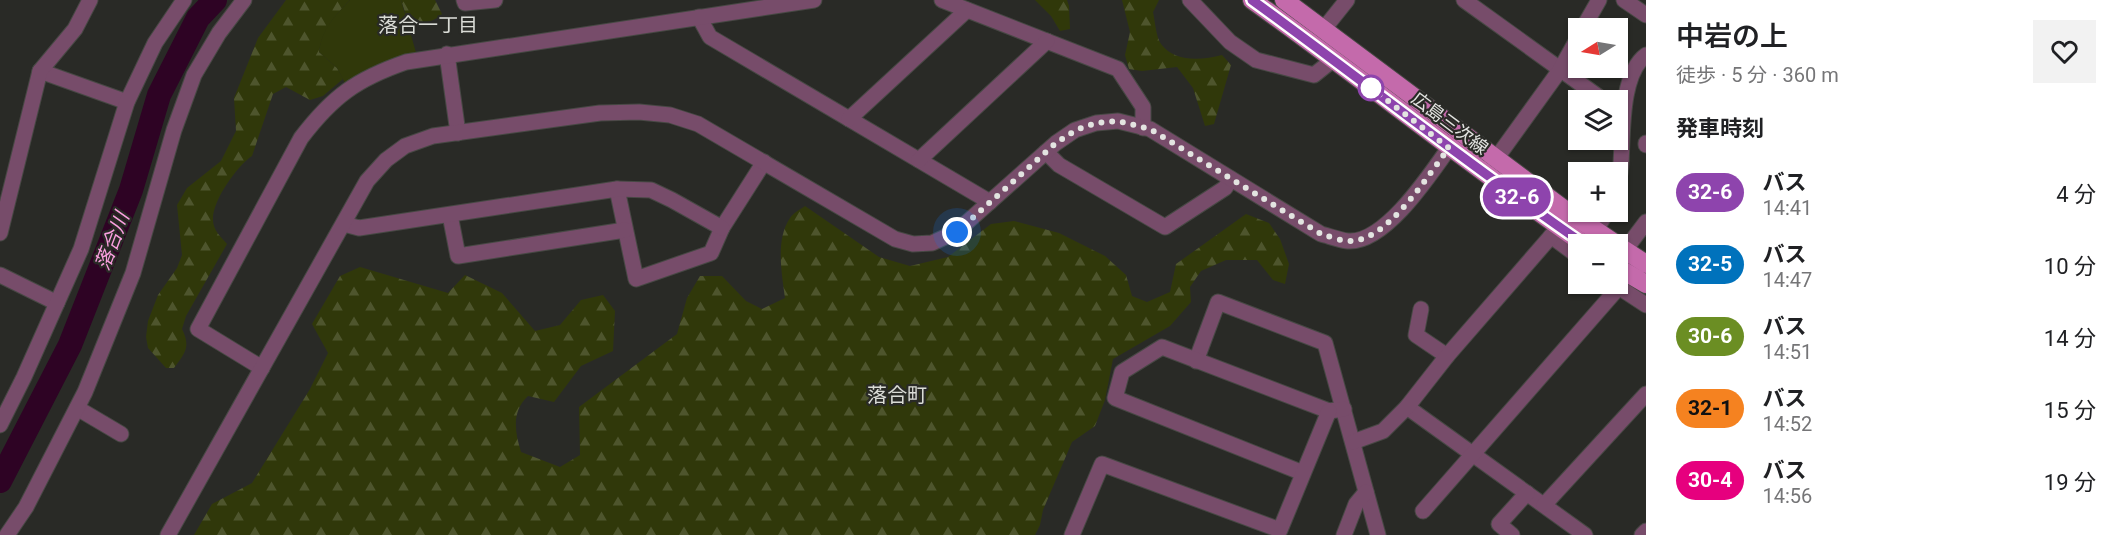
<!DOCTYPE html>
<html lang="ja">
<meta charset="utf-8">
<style>
:root{--surface:#fff;--page:#f2f2f2;--text:#202124;--muted:#757577}
body{margin:0;font-family:Roboto,"Noto Sans JP",sans-serif;background:var(--page);color:var(--text);height:100vh;display:flex;flex-direction:column;font-size:22px;white-space:nowrap}
*{box-sizing:border-box;margin:0}
p{font-size:20px;color:var(--muted)}
.icon{flex:none;width:33px;height:33px;fill:none;stroke:currentColor;stroke-width:2;stroke-linecap:round;stroke-linejoin:round}
.map{position:relative;flex:1;overflow:hidden}
.side{display:flex;flex-direction:column;background:var(--surface);width:480px}
.side>*{flex:none}
.badge{padding:0 12px;border-radius:20px;font-size:21px;line-height:39px}
.needle{width:39px;rotate:259deg}
.tools{position:absolute;left:1568px;top:18px;display:grid;gap:12px}
.tools a{display:grid;place-items:center;width:60px;height:60px;border-radius:0px;background:var(--surface);box-shadow:0 2px 4px #0004;font-size:30px}
.you{position:absolute;width:30px;height:30px;margin:-15px;border:4px solid #fff;border-radius:50%;background:#1a73e8;box-shadow:0 0 0 9px #1a73e833}
.map>.badge{position:absolute;translate:-50% -50%;box-shadow:0 0 0 3px #fff}
h2{padding:0 30px;font-size:22px;line-height:54px}
.round{display:grid;place-items:center;flex:none;width:63px;height:63px;border-radius:0px;background:var(--page)}
.headline{display:flex;align-items:center;justify-content:space-between;height:102px;padding:0 30px}
h1{font-size:28px;font-weight:600;line-height:45px}
ul{padding:0;list-style:none}
li{display:flex;align-items:center;gap:18px;height:72px;padding:0 30px}
li div{flex:1}
li b{display:block;font-size:22px}
li em{font-style:normal}
li .badge{min-width:66px;font-weight:700;text-align:center}
main{display:flex;flex:1;min-height:0}
.map>svg:first-child{display:block}
.forest{fill:url(#forest-firs)}
.park{fill:#30380a}
.lines{fill:none;stroke-linecap:round;stroke-linejoin:round}
.river{stroke:#2e0324;stroke-width:24}
.minor-casing{stroke:#474844;stroke-width:17}
.major-casing{stroke:#474844;stroke-width:20}
.minor{stroke:#774c6a;stroke-width:15}
.major{stroke:#c46aab;stroke-width:18}
.line-casing{stroke:#fff;stroke-width:14}
.line{stroke:#8e44ad;stroke-width:9}
.walk{stroke:#e3e4e1;stroke-width:6;stroke-dasharray:0 10.8}
.stop-dot{fill:#fff;stroke:#8e44ad;stroke-width:3}
.labels{text-anchor:middle;dominant-baseline:central;stroke-width:4.5;stroke-linejoin:round;paint-order:stroke}
.street-label{font-size:18px;fill:#e3e4e1;stroke:#292a26}
.neighbourhood-label{font-size:20px;fill:#dadcd6;stroke:#292a26}
.water-label{font-size:20px;font-style:italic;fill:#fa9fdf;stroke:#292a26}
</style>
<main>
<div class="map">
<svg width="1646" height="535" viewBox="0 0 1646 535">
<defs>
<pattern id="forest-firs" width="22" height="20" patternUnits="userSpaceOnUse" patternTransform="scale(1.5)"><rect width="22" height="20" fill="#30380a"/><path d="M5 1l3.5 6h-7zM16 11l3.5 6h-7z" fill="#4e552d"/></pattern>
</defs>
<rect width="100%" height="100%" fill="#292a26"/>
<g class="forest">
<path d="M286,0H350C334,17 323,28 319,52L337,68L343,79L323,96L310,100L286,87L273,94L252,156C237,166 212,201 213,220C213,230 221,237 227,244L186,316L182,329C191,347 185,353 174,368H166L148,348L146,337L148,321L158,295L177,268L182,255L177,205L187,188L221,161L236,131L234,98L258,38Z"/>
<path d="M401,0H435L442,14C431,24 420,24 407,18Z"/>
<polygon points="1035,0 1067,0 1069,6 1070,29 1060,31 1051,16"/>
<path d="M1122,0H1159L1153,12C1155,21 1156,37 1161,44C1175,63 1202,60 1222,55L1231,65L1214,124L1205,126L1193,88L1177,67L1142,71L1129,69L1125,55L1130,32Z"/>
<path d="M805,206L879,257L910,266L948,257L991,224L1014,221L1059,233L1105,256L1126,275L1132,296L1147,302L1170,292L1176,264L1246,214L1269,223L1280,239L1289,264L1285,284L1273,280L1257,260H1226L1201,271L1190,287L1191,302L1170,326L1113,359L1105,400L1095,426L1072,442L1043,510L1040,525L1035,535H194L212,504L252,483L310,389L328,353L312,324L340,276L360,267L448,293L465,275L502,293L535,331L560,325L581,300L603,295L615,311L613,351L581,366L554,402L528,396C511,412 515,432 521,452L560,467L580,455L579,407L677,334L687,298L700,276H722L746,301L762,309L785,298C782,274 775,240 790,218C793,213 801,209 805,206Z"/>
</g>
<path class="park" d="M350,0H401L417,56L346,85L337,68L319,52C322,28 334,17 350,0Z"/>
<g class="lines">
<polyline class="river" points="0,481 70,345 131,190 159,95 198,18 215,0"/>
<g class="minor-casing">
<g id="minor">
<polyline points="464,0 465,3 495,0"/>
<polyline points="942,0 1118,69 1143,107 1143,128"/>
<polyline points="1190,0 1230,42 1256,60 1314,75 1334,59"/>
<polyline points="1464,0 1603,100"/>
<polyline points="1624,0 1646,15"/>
<polyline points="699,17 710,37 990,202"/>
<polyline points="1583,28 1599,0"/>
<polyline points="1323,30 1347,0"/>
<polyline points="447,54 458,133"/>
<polyline points="40,71 127,102"/>
<polyline points="849,119 967,10"/>
<polyline points="1646,143 1646,145"/>
<polyline points="1046,152 1059,165 1165,227 1225,188 1231,179"/>
<polyline points="919,160 1047,41"/>
<polyline points="1490,167 1560,70 1578,38"/>
<path d="M1617,187C1619,179 1621,171 1621,163C1623,135 1620,74 1646,55"/>
<polyline points="617,189 636,279 711,253 722,228 764,162"/>
<polyline points="450,215 458,256 625,230"/>
<polyline points="344,224 359,228 617,189 651,190 672,200 722,228"/>
<polyline points="1595,231 1607,212"/>
<polyline points="0,233 40,71 75,29 90,0"/>
<polyline points="1551,236 1578,256"/>
<polyline points="1625,250 1646,222"/>
<polyline points="0,275 57,303"/>
<polyline points="1614,284 1646,305"/>
<polyline points="1421,309 1416,335 1447,356"/>
<polyline points="1196,361 1218,302 1325,343 1378,535"/>
<path d="M262,368L198,329L301,138C333,96 357,79 406,62L814,0"/>
<polyline points="1407,407 1585,535"/>
<polyline points="77,408 121,434"/>
<polyline points="0,425 24,377 81,249 127,102 155,43 184,0"/>
<polyline points="1353,442 1383,431 1407,407 1447,356 1559,227"/>
<polyline points="1303,473 1115,398 1122,372 1162,347 1329,411 1344,409"/>
<polyline points="1544,505 1646,394"/>
<polyline points="1423,511 1619,287"/>
<polyline points="7,535 26,507 85,392 133,273 174,130 194,75 219,33 244,0"/>
<path d="M168,535L367,181L386,160L405,146L433,136L600,113L639,112L670,115L698,124L895,239L913,244L932,243L956,232L1056,143L1075,130L1096,123L1118,121L1150,129L1321,234C1329,236 1339,240 1348,241C1387,244 1435,167 1456,138"/>
<polyline points="1072,535 1102,464 1280,530 1329,411"/>
<polyline points="1344,535 1356,504 1366,492"/>
<polyline points="1512,535 1499,524 1527,493"/>
<polyline points="1642,535 1646,531"/>
</g>
</g>
<g class="major-casing">
<g id="major">
<path d="M1252,0C1364,80 1471,166 1584,244"/>
<polyline points="1284,0 1561,207 1616,244"/>
<polyline points="1617,245 1646,264"/>
<polyline points="1617,267 1646,284"/>
</g>
</g>
<use href="#minor" class="minor"/>
<use href="#major" class="major"/>
</g>
<g class="lines">
<g class="line-casing">
<path id="line" d="M1252,0C1364,81 1471,167 1584,244"/>
</g>
<use href="#line" class="line"/>
<path class="walk" d="M957,232L1056,143L1076,130L1096,123L1118,121L1150,129L1321,234C1329,236 1340,241 1348,241C1387,243 1427,176 1449,148L1366,84L1371,88"/>
</g>
<circle class="stop-dot" cx="1371" cy="88" r="12"/>
<g class="labels">
<g class="street-label">
<text transform="translate(1450 123) rotate(37)">広島三次線</text>
</g>
<g class="neighbourhood-label">
<text x="428" y="25">落合一丁目</text>
<text x="897" y="395">落合町</text>
</g>
<g class="water-label">
<text transform="translate(112 241) rotate(-69)">落合川</text>
</g>
</g>
</svg>
<div class="tools">
<a><svg class="needle" viewBox="-14 -14 28 28"><path d="M0-13l5 13h-10z" fill="#e53935"/><path d="M0 13l5-13h-10z" fill="#757577"/></svg></a>
<a><svg class="icon" aria-label="layers" viewBox="0 0 24 24"><path d="M12 4l9 5-9 5-9-5zM3 14l9 5 9-5"/></svg></a>
<a>+</a>
<a>−</a>
</div>
<div class="you" style="left:957px;top:232px"></div>
<b class="badge" style="left:1517px;top:197px;background:#8e44ad;color:#fff">32-6</b>
</div>
<section class="side">
<div class="headline"><div><h1>中岩の上</h1><p>徒歩 · 5 分 · 360 m</p></div><a class="round"><svg class="icon" aria-label="heart" viewBox="0 0 24 24"><path d="M12 20l-8-8c-3-5 5-10 8-4 3-6 11-1 8 4z"/></svg></a></div>
<h2>発車時刻</h2>
<ul>
<li><span class="badge" style="background:#8e44ad;color:#fff">32-6</span><div><b>バス</b><p>14:41</p></div><em>4 分</em></li>
<li><span class="badge" style="background:#0072bc;color:#fff">32-5</span><div><b>バス</b><p>14:47</p></div><em>10 分</em></li>
<li><span class="badge" style="background:#6b8e23;color:#fff">30-6</span><div><b>バス</b><p>14:51</p></div><em>14 分</em></li>
<li><span class="badge" style="background:#f58220;color:#111">32-1</span><div><b>バス</b><p>14:52</p></div><em>15 分</em></li>
<li><span class="badge" style="background:#e6007e;color:#fff">30-4</span><div><b>バス</b><p>14:56</p></div><em>19 分</em></li>
</ul>
</section>
</main>
